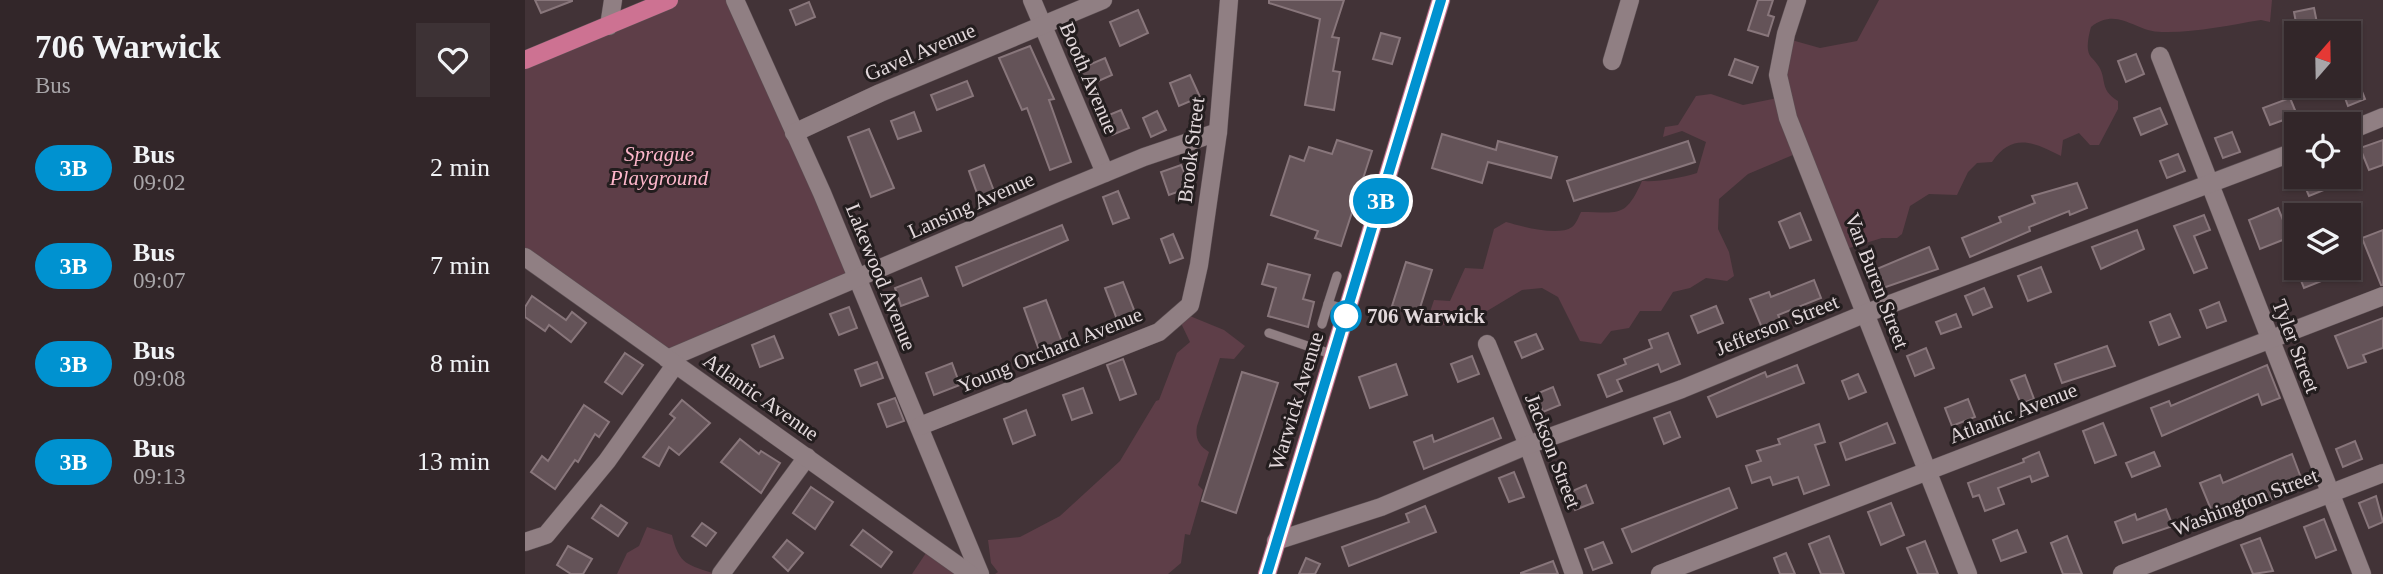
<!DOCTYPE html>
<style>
:root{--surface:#322629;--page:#3d3235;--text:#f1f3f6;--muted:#a8a5a8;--line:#4d4346}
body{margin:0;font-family:Georgia,serif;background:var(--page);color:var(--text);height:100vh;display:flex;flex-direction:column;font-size:26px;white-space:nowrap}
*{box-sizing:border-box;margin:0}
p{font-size:23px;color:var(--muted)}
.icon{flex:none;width:38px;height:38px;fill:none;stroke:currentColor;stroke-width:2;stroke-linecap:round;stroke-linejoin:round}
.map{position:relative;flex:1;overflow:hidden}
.drawer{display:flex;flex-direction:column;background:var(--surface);width:525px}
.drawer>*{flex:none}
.badge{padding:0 14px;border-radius:23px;font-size:24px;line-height:46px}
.needle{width:46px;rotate:20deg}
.fabs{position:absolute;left:1759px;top:21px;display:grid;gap:14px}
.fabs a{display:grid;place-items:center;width:77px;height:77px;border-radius:0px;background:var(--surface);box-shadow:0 2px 5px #0004,0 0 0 2px var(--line);font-size:35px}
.map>.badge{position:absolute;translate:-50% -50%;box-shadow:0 0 0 4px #fff}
.round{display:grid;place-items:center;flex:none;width:74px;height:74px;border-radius:0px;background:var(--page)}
.head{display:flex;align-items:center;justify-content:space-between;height:119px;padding:0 35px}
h1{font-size:33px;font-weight:700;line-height:52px}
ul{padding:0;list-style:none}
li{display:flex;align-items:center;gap:21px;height:98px;padding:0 35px}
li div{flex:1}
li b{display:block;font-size:26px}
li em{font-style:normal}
li .badge{min-width:77px;font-weight:700;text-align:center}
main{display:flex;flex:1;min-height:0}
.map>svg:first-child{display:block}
.green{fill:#5e3e48}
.building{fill:#645358;stroke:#88767b;stroke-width:2}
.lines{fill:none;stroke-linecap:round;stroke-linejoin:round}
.service-casing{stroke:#5c4f53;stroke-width:10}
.minor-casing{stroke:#5c4f53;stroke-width:19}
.tertiary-casing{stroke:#5c4f53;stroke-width:19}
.primary-casing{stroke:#5c4f53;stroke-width:19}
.service{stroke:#907f83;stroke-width:9}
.minor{stroke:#907f83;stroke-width:18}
.tertiary{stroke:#907f83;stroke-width:18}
.primary{stroke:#cd7292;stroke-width:18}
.line-casing{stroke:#fff;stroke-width:16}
.line{stroke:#0092d0;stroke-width:10}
.stop-dot{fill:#fff;stroke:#0092d0;stroke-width:3.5}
.labels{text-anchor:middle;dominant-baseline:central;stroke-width:6;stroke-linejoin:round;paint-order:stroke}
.street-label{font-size:21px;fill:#e2d8db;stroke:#231d1e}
.park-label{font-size:21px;font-style:italic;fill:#feb7cb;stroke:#231d1e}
.stop-label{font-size:21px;font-weight:bold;fill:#e2d8db;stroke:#231d1e;text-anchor:start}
</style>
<main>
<section class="drawer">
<div class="head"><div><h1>706 Warwick</h1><p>Bus</p></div><a class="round"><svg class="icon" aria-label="heart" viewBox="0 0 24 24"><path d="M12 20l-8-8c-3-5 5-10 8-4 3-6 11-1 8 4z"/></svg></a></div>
<ul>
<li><span class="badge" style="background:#0092d0;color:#fff">3B</span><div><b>Bus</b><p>09:02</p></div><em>2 min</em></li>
<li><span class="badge" style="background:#0092d0;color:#fff">3B</span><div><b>Bus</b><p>09:07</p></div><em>7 min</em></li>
<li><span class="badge" style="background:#0092d0;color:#fff">3B</span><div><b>Bus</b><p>09:08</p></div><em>8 min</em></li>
<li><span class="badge" style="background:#0092d0;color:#fff">3B</span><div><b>Bus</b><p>09:13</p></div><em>13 min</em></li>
</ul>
</section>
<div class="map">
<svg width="1858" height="574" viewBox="0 0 1858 574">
<rect width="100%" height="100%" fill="#423337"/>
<g class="green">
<polygon points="143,0 212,0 332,279 194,326 153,362 0,256 0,60"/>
<path d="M1354,0H1747L1745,22L1736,20C1704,25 1670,33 1637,32C1609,32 1593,6 1566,27C1564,34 1562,43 1563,50C1564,57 1568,58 1572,64C1583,78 1573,89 1593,101V109L1574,145H1565L1554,133L1538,140L1536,156C1509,142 1487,132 1467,162L1452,163L1443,172L1432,195L1404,194L1385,206L1377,234L1372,238H1357L1321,249L1275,152L1223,174L1194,199L1193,229L1204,252L1209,276L1202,281L1181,278L1165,288L1148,292L1136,311H1115L1104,328L1086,331L1076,344L1055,341L1033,297L1017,288L997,290L952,317L911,327L910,322L903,318L909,300L925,301L940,268L958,269L969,229L981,222C996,226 1033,237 1047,227C1051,224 1054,216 1056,212C1094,212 1100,219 1117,181C1135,182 1155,178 1172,173L1181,142L1157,131L1138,137L1140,127L1153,125L1171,96L1186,94L1218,105L1258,97L1263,39L1295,48L1332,41Z"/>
<path d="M660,314L699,330L720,346L709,359L695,358L672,426C670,438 673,445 684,452L673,485L678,490L665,535L660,534L656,563L643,574H470L473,572L466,563L463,540L495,537L535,516L595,461L631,401L634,400L652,353L665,342L653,317Z"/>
<path d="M122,527L147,535C154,565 163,565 191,574H92L102,553L114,546Z"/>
<polygon points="405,547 432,574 387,574"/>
</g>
<g class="building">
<polygon points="10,0 47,0 47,1 16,13"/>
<polygon points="744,0 819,0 807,37 814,38 808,71 815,72 809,110 780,105 795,19 744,3"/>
<polygon points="1233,0 1248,0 1243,15 1249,17 1243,36 1223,30"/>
<polygon points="284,2 290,17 271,25 265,10"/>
<polygon points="1789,8 1794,33 1773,33 1769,12"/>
<polygon points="613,10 623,33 595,46 585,22"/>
<polygon points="856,33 875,38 867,64 848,59"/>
<polygon points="505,46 529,99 524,100 546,162 525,170 502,108 497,110 474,58"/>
<polygon points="1611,54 1619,74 1601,82 1593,61"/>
<polygon points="580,58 587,75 560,87 552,70"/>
<polygon points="1210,59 1233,67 1227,83 1204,75"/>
<polygon points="1824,59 1840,99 1823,106 1817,90 1824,88"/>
<polygon points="665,75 675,97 654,106 645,83"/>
<polygon points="442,81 448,96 412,110 406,95"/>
<polygon points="1765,98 1772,115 1745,125 1738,108"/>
<polygon points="1635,108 1642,124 1616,135 1609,118"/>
<polygon points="596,110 604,128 587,135 579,117"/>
<polygon points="632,111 641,130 626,137 618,118"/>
<polygon points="389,112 396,131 373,139 366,121"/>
<polygon points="344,129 369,188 346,197 323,137"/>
<polygon points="1707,132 1715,152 1698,158 1690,138"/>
<polygon points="917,134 971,150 973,141 1032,157 1026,178 963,162 957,183 907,168"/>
<polygon points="812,140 847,151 816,246 790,238 793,231 746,215 765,156 779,161 784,147 807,154"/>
<polygon points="1858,140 1858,165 1844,170 1835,148"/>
<polygon points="1163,141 1170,162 1049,201 1042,181"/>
<polygon points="1653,154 1660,171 1642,178 1635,161"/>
<polygon points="459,165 469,191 453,196 444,171"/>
<polygon points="656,165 666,187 644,195 636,172"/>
<polygon points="1776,177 1800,177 1804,188 1784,196"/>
<polygon points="1552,183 1562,208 1545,215 1544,211 1504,227 1505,231 1445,257 1437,238 1476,222 1474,217 1510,203 1507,196"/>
<polygon points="593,191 604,218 588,224 578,197"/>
<polygon points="1753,208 1765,237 1735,249 1724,220"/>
<polygon points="1275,213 1286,240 1265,248 1254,222"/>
<polygon points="1679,215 1685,230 1669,236 1682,268 1669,273 1649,226"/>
<polygon points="537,225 543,240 438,286 431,267"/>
<polygon points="1612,230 1619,249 1576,269 1567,247"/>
<polygon points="1858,230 1858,285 1856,285 1837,238"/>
<polygon points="648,234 658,258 645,263 636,239"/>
<polygon points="1404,247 1413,269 1355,289 1347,271"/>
<polygon points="881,262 907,270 893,314 867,306"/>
<polygon points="743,264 785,275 778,299 789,302 783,327 743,316 751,288 737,284"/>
<polygon points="1516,267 1526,292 1503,301 1493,276"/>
<polygon points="1771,268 1800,268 1804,278 1779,288"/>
<polygon points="396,278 403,296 376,306 370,288"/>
<polygon points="1289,280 1296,298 1253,315 1256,321 1237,328 1225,299 1244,292 1246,297"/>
<polygon points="598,282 611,315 593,322 580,288"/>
<polygon points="1459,288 1467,307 1448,315 1440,296"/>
<polygon points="7,296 41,320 47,312 61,323 46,342 24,325 20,331 0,317 0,307"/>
<polygon points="521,300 537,342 514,350 499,308"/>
<polygon points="1694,302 1701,321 1682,328 1675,310"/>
<polygon points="1191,306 1198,323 1173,333 1166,316"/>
<polygon points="324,307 332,328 314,335 305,314"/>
<polygon points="1431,314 1436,327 1416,334 1411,322"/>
<polygon points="1645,314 1655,337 1634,345 1625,322"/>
<polygon points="1858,318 1858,348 1838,355 1841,362 1823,368 1810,336"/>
<polygon points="1143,333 1155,364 1136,372 1133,364 1092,380 1097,391 1082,397 1073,375 1101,364 1099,359 1127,348 1124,340"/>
<polygon points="1011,334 1018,349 997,358 990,342"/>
<polygon points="249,336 258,358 235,367 227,345"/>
<polygon points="1582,346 1590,366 1537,383 1530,364"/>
<polygon points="1401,348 1409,368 1390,376 1382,356"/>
<polygon points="100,353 118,365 97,394 80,382"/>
<polygon points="947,356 954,374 933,382 926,364"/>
<polygon points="598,359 611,394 595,400 582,365"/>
<polygon points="352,362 358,378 336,386 330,370"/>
<polygon points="427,363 435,385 409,395 401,373"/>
<polygon points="871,364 882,395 845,408 834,377"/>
<polygon points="1272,365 1279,383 1192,417 1183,397 1240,372 1242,377"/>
<polygon points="1742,365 1755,398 1737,405 1733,394 1637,436 1626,408 1644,401 1646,406"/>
<polygon points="717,372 753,383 711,513 677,501"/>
<polygon points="1333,374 1341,392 1324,399 1317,381"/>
<polygon points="1500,375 1509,399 1496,404 1486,380"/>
<polygon points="1028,387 1035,405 1018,412 1011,394"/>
<polygon points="558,388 567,413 547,420 538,395"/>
<polygon points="370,398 379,421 362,427 353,404"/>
<polygon points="1443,399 1450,417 1427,426 1420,408"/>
<polygon points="157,400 185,423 154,455 144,447 134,466 118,457 150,418 145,414"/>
<polygon points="59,405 84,422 74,437 70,434 53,462 50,460 30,489 6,472 17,456 23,461"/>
<polygon points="501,410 510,435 488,444 479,419"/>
<polygon points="1145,412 1155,437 1139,444 1129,418"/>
<polygon points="968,418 976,438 899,469 889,442 907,435 909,442"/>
<polygon points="1362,423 1370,443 1321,460 1315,443"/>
<polygon points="1578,423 1591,455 1570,463 1558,431"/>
<polygon points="1294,424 1300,442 1290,445 1304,485 1279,494 1273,477 1248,485 1245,477 1227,483 1221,466 1236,461 1232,451 1255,444 1253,439"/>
<polygon points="215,439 234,454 236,451 255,463 236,493 196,462"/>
<polygon points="1830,441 1837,459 1818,467 1811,449"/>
<polygon points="1514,452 1523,476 1507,482 1505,476 1473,488 1479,504 1460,511 1454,495 1448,497 1443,483 1499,462 1498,459"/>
<polygon points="1629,452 1635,466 1607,477 1601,463"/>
<polygon points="1767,454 1778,483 1746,495 1747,499 1690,519 1675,483 1695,475 1698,483"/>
<polygon points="989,472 999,497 984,502 974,478"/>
<polygon points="1061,485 1068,503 1050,510 1043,493"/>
<polygon points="286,487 308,502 290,529 268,513"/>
<polygon points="1204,488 1212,508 1107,552 1097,529"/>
<polygon points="1851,496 1858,522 1844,528 1834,503"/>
<polygon points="1366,503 1379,535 1356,545 1343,512"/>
<polygon points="76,505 102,523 93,536 67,518"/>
<polygon points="900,506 911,532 824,566 817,547 884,522 881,514"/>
<polygon points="1641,509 1648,526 1598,543 1590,522 1610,514 1612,520"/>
<polygon points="1799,519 1811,550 1791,558 1779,527"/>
<polygon points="177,523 191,533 181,546 167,536"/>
<polygon points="338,530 367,552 356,567 326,545"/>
<polygon points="1492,530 1501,552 1476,561 1468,540"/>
<polygon points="1304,536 1319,574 1296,574 1284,544"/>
<polygon points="1542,536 1557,574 1538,574 1526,543"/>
<polygon points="1735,538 1748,571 1728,574 1716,545"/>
<polygon points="262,540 278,553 263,571 248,557"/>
<polygon points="1400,541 1413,574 1393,574 1382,548"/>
<polygon points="1078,542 1087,563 1068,570 1060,549"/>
<polygon points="43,546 67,559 58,574 46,574 32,565"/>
<polygon points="1261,553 1270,574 1255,574 1249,558"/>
<polygon points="781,558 795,564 790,574 774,574"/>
<polygon points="1028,561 1033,574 996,574 996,573"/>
</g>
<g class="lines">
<g class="service-casing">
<g id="service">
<polyline points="803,304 812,276"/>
<polyline points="797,324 803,304 823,310"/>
<polyline points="744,333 809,355"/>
</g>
</g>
<g class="minor-casing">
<g id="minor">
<polyline points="210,0 297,193 455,574"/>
<polyline points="507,0 580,173"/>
<polyline points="1272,0 1261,34 1253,75 1263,118 1443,574"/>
<polyline points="84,26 88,0"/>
<polyline points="1635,56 1837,574"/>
<polyline points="1087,61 1105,0"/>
<polyline points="1824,131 1858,117"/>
<polyline points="269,133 355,93 578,0"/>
<polyline points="962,344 1003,445 1049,574"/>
<polyline points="142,359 534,192 619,157 693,132"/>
<polyline points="395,426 634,332 665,305 674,265 693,132 704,0"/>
<polyline points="751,541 856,507 1003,445 1157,389 1339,314 1771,151"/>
<polyline points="0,542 21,535 82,461 150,365"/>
<polyline points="196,574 282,457"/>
<polyline points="1135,574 1858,296"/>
<polyline points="1597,574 1858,473"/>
</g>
</g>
<g class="tertiary-casing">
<polyline id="tertiary" points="0,257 445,574"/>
</g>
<g class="primary-casing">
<g id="primary">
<polyline points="0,60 144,0"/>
<polyline points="742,574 916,0"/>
</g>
</g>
<use href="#service" class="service"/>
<use href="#minor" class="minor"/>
<use href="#tertiary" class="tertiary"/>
<use href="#primary" class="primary"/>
</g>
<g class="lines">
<g class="line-casing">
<polyline id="line" points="742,574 916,0"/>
</g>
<use href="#line" class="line"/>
</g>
<circle class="stop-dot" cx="821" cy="316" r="14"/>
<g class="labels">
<g class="street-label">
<text transform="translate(395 52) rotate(-23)">Gavel Avenue</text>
<text transform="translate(564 78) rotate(67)">Booth Avenue</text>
<text transform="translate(666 150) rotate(-83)">Brook Street</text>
<text transform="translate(446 205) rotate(-24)">Lansing Avenue</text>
<text transform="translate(356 277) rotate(68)">Lakewood Avenue</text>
<text transform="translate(1352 281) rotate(69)">Van Buren Street</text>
<text transform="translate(1252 325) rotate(-22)">Jefferson Street</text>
<text transform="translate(1771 346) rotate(69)">Tyler Street</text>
<text transform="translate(525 350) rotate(-22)">Young Orchard Avenue</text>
<text transform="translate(236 397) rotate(35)">Atlantic Avenue</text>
<text transform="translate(771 401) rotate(-73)">Warwick Avenue</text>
<text transform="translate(1488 413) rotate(-21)">Atlantic Avenue</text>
<text transform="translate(1028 451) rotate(69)">Jackson Street</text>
<text transform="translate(1720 502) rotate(-21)">Washington Street</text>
</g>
<g class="park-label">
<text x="134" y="154">Sprague<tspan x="134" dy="24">Playground</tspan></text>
</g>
<g class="stop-label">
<text x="842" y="316">706 Warwick</text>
</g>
</g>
</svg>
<div class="fabs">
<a><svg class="needle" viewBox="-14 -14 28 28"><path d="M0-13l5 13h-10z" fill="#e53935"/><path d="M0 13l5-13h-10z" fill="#a8a5a8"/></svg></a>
<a><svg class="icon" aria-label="locate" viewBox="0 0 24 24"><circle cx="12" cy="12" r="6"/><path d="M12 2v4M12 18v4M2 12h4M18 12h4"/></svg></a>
<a><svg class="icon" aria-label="layers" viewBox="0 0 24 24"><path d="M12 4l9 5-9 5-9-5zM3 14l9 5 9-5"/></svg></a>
</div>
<b class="badge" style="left:856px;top:201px;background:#0092d0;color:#fff">3B</b>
</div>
</main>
